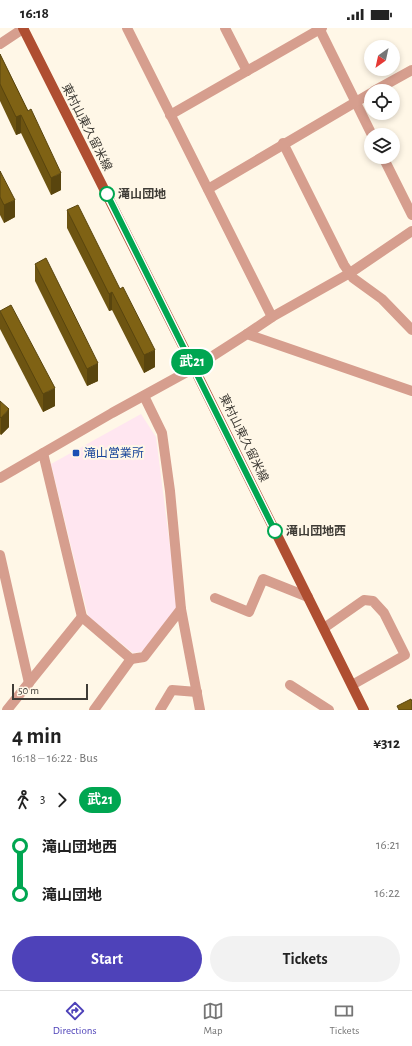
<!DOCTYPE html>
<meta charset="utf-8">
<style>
:root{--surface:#fff;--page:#f2f2f2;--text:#222;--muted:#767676;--line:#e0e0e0;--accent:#4e42b9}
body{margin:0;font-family:"Alegreya Sans","Noto Sans JP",sans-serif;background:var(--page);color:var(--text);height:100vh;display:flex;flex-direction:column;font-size:15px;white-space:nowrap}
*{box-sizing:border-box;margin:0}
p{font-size:13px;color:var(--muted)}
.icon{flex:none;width:22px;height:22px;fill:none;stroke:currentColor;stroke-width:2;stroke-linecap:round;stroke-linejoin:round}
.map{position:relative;height:682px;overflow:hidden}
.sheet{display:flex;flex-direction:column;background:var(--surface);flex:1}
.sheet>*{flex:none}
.badge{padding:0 8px;border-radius:13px;font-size:14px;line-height:26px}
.needle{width:26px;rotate:213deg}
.fabs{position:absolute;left:364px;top:12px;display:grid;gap:8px}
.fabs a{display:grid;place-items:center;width:36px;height:36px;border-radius:50%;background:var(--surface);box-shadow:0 2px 6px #0003;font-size:20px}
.scale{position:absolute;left:12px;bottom:10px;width:76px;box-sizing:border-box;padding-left:4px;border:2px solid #3f3c36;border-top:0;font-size:11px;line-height:14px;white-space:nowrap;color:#3f3c36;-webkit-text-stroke:3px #fff7e7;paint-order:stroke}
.map>.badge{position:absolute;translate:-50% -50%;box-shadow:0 0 0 2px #fff}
.legs{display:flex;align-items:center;gap:6px;height:44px;padding:0 12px;font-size:13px}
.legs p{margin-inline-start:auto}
.headline{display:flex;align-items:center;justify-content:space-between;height:68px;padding:0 12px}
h1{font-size:22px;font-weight:600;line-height:30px}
.cta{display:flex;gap:8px;margin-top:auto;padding:8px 12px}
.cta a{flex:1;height:46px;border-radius:24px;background:var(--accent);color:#fff;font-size:16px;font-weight:600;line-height:46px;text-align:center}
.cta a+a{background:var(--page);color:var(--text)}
ul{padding:0 12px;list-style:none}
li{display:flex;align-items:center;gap:14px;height:48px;font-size:15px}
li i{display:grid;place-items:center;width:6px;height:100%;margin:0 5px;background:currentColor}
li i::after{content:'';width:10px;height:10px;margin:-5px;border:3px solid;border-radius:50%;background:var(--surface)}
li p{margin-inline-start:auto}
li:first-child i{background:linear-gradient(#0000 50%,currentColor 0)}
li:last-child i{background:linear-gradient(currentColor 50%,#0000 0)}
.status{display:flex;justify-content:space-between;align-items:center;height:28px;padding:0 20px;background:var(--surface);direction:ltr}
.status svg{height:11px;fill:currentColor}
.dock{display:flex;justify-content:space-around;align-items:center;height:56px;border-top:1px solid var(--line);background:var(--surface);font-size:11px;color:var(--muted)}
.dock a{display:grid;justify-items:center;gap:2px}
.dock .current{color:var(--accent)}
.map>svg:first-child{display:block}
.industrial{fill:#ffe6f0}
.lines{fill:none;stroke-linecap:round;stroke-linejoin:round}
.minor{stroke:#d69e8e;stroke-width:10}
.major{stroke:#af4e31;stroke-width:10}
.wall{fill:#6d5411}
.shaded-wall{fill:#59450e}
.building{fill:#7f6214;stroke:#59450e}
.line-1-casing{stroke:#fff;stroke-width:9}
.line-1{stroke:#00a651;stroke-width:6}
.stop-1-dot{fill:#fff;stroke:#00a651;stroke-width:2}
.transit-dot{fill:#1a4fb4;stroke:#fff7e7;stroke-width:1.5}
.labels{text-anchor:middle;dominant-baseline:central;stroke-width:4;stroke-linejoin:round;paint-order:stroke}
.street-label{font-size:12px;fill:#3f3c36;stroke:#fff7e7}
.stop-label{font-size:12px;font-weight:bold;fill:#3f3c36;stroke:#fff7e7;text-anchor:start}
.transit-label{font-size:12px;fill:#164399;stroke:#fff7e7;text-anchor:start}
</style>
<div class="status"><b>16:18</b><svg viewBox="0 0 49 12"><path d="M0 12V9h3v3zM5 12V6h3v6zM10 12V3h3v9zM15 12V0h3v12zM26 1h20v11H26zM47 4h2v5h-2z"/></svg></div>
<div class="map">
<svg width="412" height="682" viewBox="0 0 412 682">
<rect width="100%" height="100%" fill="#fff7e7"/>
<polygon class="industrial" points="141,386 156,409 178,581 146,623 133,625 88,588 51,436"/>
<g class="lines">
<g class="minor">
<polyline points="127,0 272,289"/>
<polyline points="225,0 247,43"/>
<polyline points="319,0 372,107"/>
<polyline points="0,16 24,0"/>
<polyline points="374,63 412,42"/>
<polyline points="170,87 322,0"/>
<polyline points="283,115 344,237 353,250 382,271 412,302"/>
<polyline points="383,129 412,187"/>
<polyline points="208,161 371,65"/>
<polyline points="247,306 272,289 350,245 412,203"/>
<polyline points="144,368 162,405 170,463 181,581 200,682"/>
<polyline points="43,425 82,589 131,631 144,629 181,581"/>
<polyline points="0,450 112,385 194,340 247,306 412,363"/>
<polyline points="0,527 29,655"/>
<polyline points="215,570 249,584 263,551 308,569"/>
<polyline points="324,600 364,572 373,573 384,585 405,627 352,657"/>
<polyline points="290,657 329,682"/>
<polyline points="7,682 82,589"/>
<polyline points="94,682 131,631"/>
<polyline points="160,682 172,662 197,664"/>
</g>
<polyline class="major" points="23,0 194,340 364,682"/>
</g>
<g class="wall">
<polygon points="0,26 28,83 61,162 51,167 21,105 16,107 0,73"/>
<polygon points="0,143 15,189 4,195 0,187"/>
<polygon points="67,182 155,339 144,345 112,282 109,283 67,200"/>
<polygon points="35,236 98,353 87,358 35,253"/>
<polygon points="0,283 55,378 43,384 0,301"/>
<polygon points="0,373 9,399 1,407 0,406"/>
</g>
<g class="shaded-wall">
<polygon points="21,87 21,105 16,107 16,89"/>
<polygon points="61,145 61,162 51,167 51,150"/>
<polygon points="15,172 15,189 4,195 4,177"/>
<polygon points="112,264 112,282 109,283 109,266"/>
<polygon points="155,322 155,339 144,345 144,327"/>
<polygon points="98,335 98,353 87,358 87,341"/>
<polygon points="55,360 55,378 43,384 43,366"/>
<polygon points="9,381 9,399 1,407 1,390"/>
</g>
<g class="building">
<polygon points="0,26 28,83 31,81 61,145 51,150 21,87 16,89 0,56"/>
<polygon points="0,143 15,172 4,177 0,169"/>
<polygon points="78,177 120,261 123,259 155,322 144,327 112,264 109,266 67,182"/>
<polygon points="46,230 98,335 87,341 35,236"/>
<polygon points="11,277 55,360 43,366 0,283"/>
<polygon points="0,373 9,381 1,390 0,389"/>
<polygon points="411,671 412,674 412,682 399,682 397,678"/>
</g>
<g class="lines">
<g class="line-1-casing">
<polyline id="line-1" points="107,166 275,503"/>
</g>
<use href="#line-1" class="line-1"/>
</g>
<g class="stop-1-dot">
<circle cx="107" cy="166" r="7"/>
<circle cx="275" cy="503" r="7"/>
</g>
<rect class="transit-dot" x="72" y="421" width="8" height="8" rx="2"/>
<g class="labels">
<g class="street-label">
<text transform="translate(87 99) rotate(63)">東村山東久留米線</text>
<text transform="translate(244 410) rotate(64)">東村山東久留米線</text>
</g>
<g class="stop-label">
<text x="118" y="166">滝山団地</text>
<text x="286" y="503">滝山団地西</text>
</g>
<g class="transit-label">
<text x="84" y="425">滝山営業所</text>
</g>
</g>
</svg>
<div class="fabs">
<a><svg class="needle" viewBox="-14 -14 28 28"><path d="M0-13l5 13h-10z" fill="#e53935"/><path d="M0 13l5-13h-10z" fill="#767676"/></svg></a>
<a><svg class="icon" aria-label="locate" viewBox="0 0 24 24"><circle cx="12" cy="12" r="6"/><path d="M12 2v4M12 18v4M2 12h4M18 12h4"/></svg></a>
<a><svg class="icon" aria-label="layers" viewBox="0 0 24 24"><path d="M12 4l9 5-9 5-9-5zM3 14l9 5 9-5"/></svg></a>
</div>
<div class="scale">50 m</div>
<b class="badge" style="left:192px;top:334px;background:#00a651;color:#fff">武21</b>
</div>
<section class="sheet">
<div class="headline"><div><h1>4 min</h1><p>16:18 – 16:22 · Bus</p></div><b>¥312</b></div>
<div class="legs"><svg class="icon" aria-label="walk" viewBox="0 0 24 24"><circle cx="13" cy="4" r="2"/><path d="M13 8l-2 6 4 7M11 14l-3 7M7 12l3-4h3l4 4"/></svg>3<svg class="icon" aria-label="forward" viewBox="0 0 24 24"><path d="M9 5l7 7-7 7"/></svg><b class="badge" style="background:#00a651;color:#fff">武21</b></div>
<ul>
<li><i style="color:#00a651"></i><b>滝山団地西</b><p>16:21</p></li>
<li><i style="color:#00a651"></i><b>滝山団地</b><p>16:22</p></li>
</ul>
<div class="cta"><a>Start</a><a>Tickets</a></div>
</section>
<nav class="dock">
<a class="current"><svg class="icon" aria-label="directions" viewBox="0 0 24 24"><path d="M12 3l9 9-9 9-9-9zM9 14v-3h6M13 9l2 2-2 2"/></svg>Directions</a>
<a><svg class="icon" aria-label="map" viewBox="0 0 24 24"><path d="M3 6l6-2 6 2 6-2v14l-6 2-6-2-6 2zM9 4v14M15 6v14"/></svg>Map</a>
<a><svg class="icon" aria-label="tickets" viewBox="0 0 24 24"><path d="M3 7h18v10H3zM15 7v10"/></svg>Tickets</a>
</nav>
